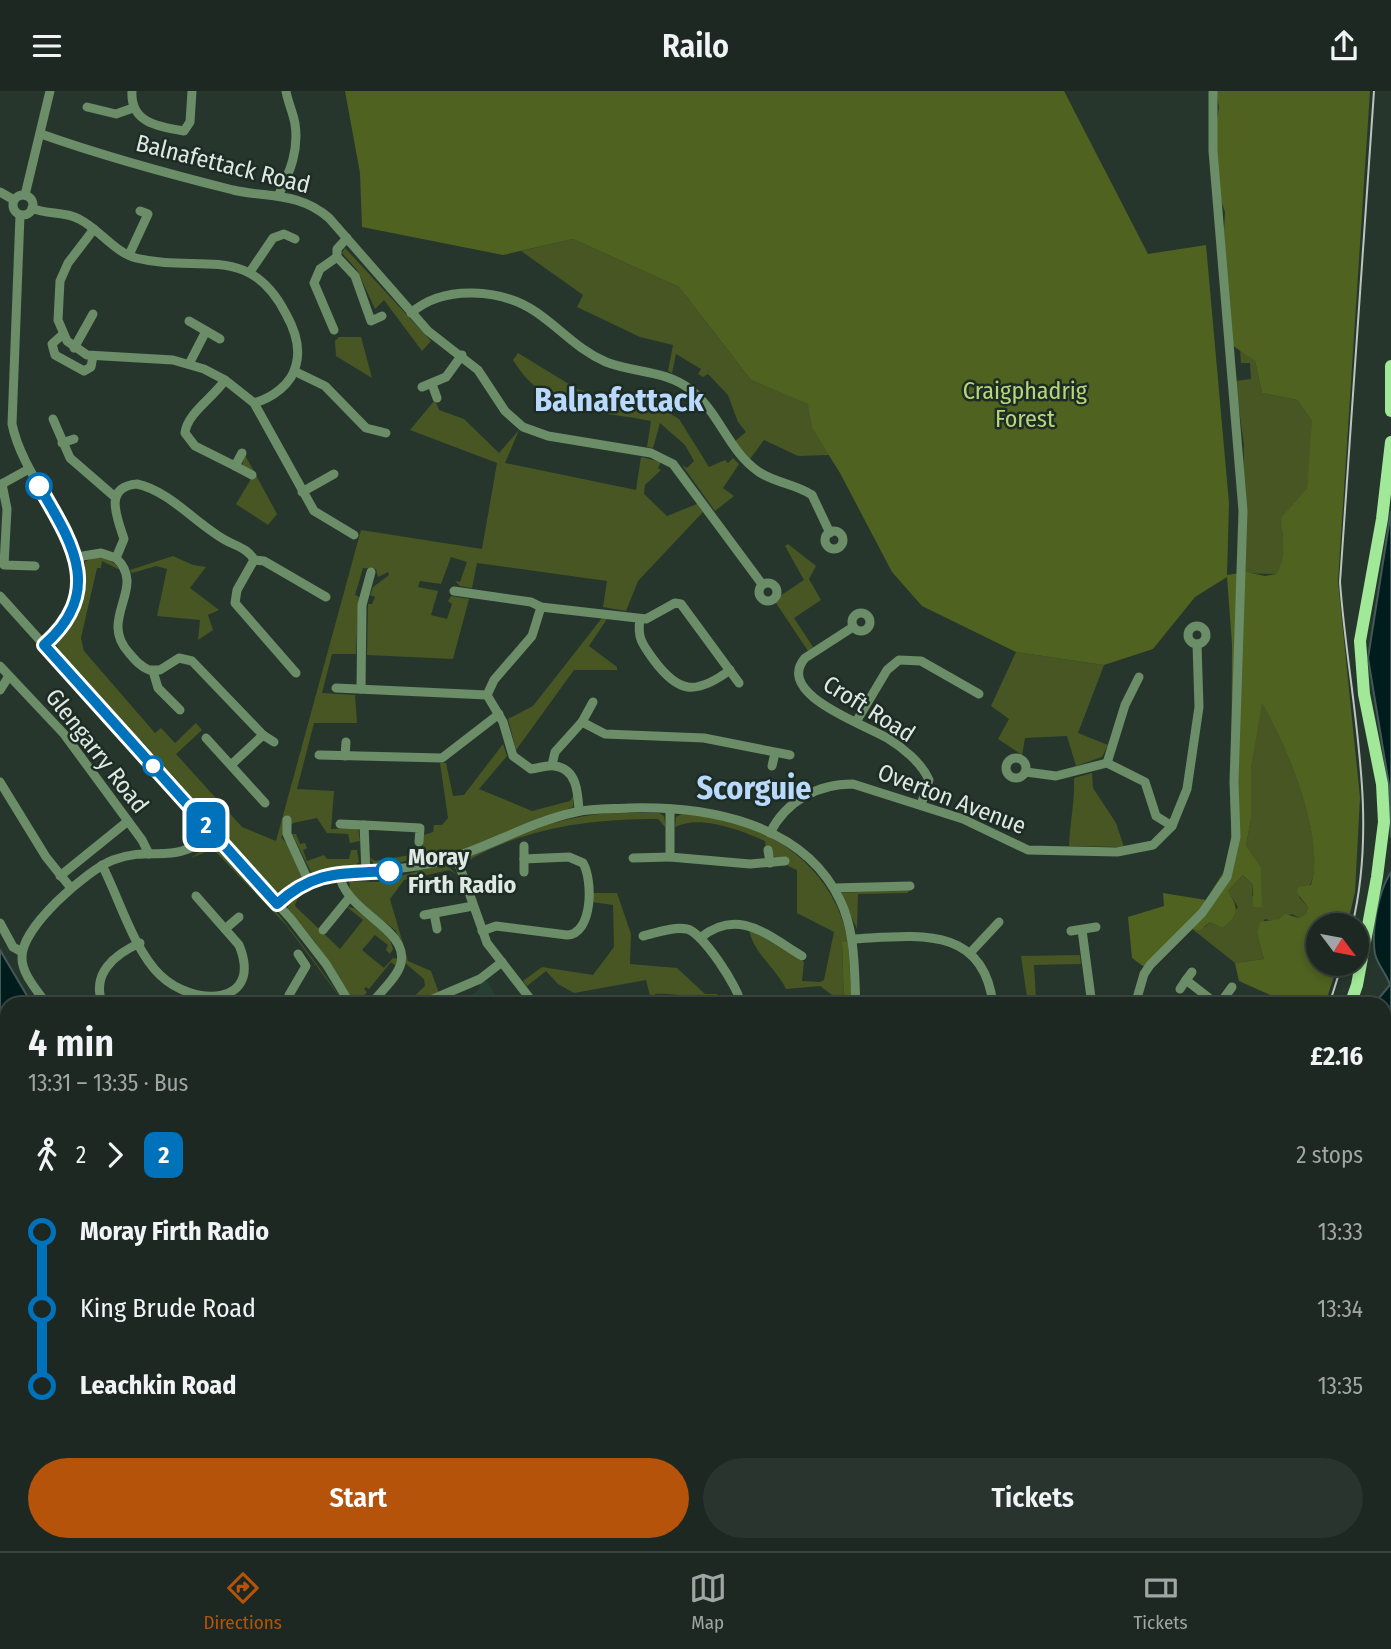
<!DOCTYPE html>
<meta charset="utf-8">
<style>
:root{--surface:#1d2822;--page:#2a342f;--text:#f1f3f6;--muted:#a0a6a5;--line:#3b4440;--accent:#b45309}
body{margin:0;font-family:"Fira Sans Condensed",sans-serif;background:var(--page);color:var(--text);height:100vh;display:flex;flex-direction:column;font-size:26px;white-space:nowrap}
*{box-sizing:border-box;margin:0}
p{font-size:23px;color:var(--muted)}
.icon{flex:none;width:38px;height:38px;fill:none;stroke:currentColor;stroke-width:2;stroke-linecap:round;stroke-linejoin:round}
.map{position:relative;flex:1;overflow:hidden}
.panel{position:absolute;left:0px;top:906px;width:1391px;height:555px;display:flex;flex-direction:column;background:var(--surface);border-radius:21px 21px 0 0;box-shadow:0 4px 10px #0003,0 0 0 2px var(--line)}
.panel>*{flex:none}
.badge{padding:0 14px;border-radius:10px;font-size:24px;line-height:46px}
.needle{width:46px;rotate:122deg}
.controls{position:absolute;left:1306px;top:822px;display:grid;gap:14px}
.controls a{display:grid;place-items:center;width:63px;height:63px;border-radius:50%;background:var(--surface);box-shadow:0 4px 10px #0003,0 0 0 2px var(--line);font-size:35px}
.map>.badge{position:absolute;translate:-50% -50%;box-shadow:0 0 0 4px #fff}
.legs{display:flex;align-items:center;gap:10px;height:77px;padding:0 28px;font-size:23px}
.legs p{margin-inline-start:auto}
.overview{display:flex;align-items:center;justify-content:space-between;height:119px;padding:0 28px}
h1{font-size:38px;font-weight:600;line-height:52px}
.button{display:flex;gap:14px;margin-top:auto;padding:14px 28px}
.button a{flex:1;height:80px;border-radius:42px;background:var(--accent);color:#fff;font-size:28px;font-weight:600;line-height:80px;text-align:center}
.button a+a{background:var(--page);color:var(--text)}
ul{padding:0 28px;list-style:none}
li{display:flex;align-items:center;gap:24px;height:77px;font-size:26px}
li i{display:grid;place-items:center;width:10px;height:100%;margin:0 9px;background:currentColor}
li i::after{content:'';width:18px;height:18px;margin:-9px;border:5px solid;border-radius:50%;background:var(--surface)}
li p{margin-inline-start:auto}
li:first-child i{background:linear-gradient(#0000 50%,currentColor 0)}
li:last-child i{background:linear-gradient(currentColor 50%,#0000 0)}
header{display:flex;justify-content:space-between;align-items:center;height:91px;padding:0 28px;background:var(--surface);font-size:32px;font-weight:600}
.tab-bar{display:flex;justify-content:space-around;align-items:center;height:98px;border-top:2px solid var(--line);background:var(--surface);font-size:19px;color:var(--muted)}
.tab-bar a{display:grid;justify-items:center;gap:4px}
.tab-bar .selected{color:var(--accent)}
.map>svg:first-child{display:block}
.built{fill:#283f33}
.green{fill:#475623}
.forest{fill:#4f6220}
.water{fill:#001c1d;stroke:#435958;stroke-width:2}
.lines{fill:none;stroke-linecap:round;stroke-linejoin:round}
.minor{stroke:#6b8d67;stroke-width:9}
.major{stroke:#a1e998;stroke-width:12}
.rail{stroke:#bbc5bf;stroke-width:2}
.line-1-casing{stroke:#fff;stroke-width:16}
.line-1{stroke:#0072bc;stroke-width:10}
.stop-1-dot{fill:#fff;stroke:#0072bc;stroke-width:3.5}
.labels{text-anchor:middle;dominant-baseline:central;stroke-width:5;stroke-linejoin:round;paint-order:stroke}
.street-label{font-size:24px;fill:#dfe8e3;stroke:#1d2c24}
.park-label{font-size:24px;fill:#b8d679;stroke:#1d2c24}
.stop-label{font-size:24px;font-weight:bold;fill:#dfe8e3;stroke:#1d2c24;text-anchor:start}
.district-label{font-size:32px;font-weight:bold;fill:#b9d9fd;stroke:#1d2c24}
</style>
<header><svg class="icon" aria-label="menu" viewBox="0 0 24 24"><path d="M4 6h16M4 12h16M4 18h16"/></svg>Railo<svg class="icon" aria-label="share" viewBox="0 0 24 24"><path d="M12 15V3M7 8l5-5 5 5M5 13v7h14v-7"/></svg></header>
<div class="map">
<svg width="1391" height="1460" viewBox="0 0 1391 1460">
<rect width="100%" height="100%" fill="#27362d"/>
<g class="built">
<polygon points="487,890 501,913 451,914 478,900 480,893"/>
<polygon points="0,1357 7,1363 7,1454 67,1454 59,1460 0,1460"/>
<polygon points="176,1454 361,1454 365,1460 180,1460"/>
<polygon points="620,1454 981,1454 988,1460 506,1460"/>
</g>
<g class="green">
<polygon points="573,148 679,196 751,289 809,313 812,337 829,364 798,365 764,349 750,368 734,351 746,341 738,331 728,304 708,283 703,286 698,283 701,278 676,263 672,282 668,280 673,254 640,246 577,216 583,204 521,160"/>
<polygon points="345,157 431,250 422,260 384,209 375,218 357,179 342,162"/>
<polygon points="339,246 361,246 372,287 336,265 335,250"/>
<polygon points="1240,258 1255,270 1262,302 1297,309 1312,330 1313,341 1307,397 1291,416 1282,441 1285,455 1282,474 1276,483 1241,482 1244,354 1235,290 1251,288 1250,272 1241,272"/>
<path d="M518,262L577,298L671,323L679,328L709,376L725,369L728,372L733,367L739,373L723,397L734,405L715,420L682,374L687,377L694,370L685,354L660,332L653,357L647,356L651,330C593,318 547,324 513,269Z"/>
<path d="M435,309L439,319L464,328L499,362L519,339L505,372L636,399L641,366L661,371L658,377L661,379L645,394L644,403L667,425L697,413L703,421L638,490L626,520L603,516L607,490L477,472L472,497L460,495L455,490L460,491L467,471L451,466L441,493L420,490L418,496L438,500L431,524L447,528L452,513L448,510L451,505L469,508L453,568L367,564L368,513H372L375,506L370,504L373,496L389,484L388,481L378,486L376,478L363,477L355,504L359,506L356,563H332L322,602L355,604L357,632H314L297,698L334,700L331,738L358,737L360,750L350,752L348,743L327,742L317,727L293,732L281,746L288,754L303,787L276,802L178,697L181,694L141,649L137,651L63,569L56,553C76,527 86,504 85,471C98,463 112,467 120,479L102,470L101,477H97L81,547L84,560L155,642L161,637L175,652L196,632L202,639L176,663L242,736L276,750L361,439L482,458L497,372L410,339Z"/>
<polygon points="245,364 277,423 268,434 236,413 254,383 242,375"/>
<polygon points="788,453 816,475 809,488 821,509 794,527 813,556 808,560 776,512 780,505 804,489 785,455"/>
<polygon points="173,465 193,474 206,476 190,497 219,519 208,524 213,539 198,549 200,529 157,525 167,478 156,475 132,482 130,479"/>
<polygon points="602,527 607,528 589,555 617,576 617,579 574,579 516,659 508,628 533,615"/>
<polygon points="1016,561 1104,574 1078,642 1108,654 1102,666 1076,675 1067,645 1025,647 1022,664 998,648 1009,628 991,615"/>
<path d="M1261,610C1285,651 1325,744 1312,789C1310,796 1304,801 1299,806L1308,816L1306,823L1299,827L1292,823L1273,830L1265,828L1257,843L1264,868L1235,872L1191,837L1205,836L1210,831L1222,837L1238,816L1228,800L1243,784L1253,794L1252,805L1261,796V776L1246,754L1251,728V678Z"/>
<polygon points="503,653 507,665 479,698 532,720 570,710 574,704 573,716 453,762 450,759 397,772 374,774 369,766 375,770 422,762 424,744 433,741 434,734 442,734 448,727 440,672 446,672 453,705 464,704"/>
<path d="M1092,682L1093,697L1116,732L1124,756L1069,755C1070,730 1075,711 1074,687Z"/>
<path d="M608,722H659L664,725L666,737L658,728C590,728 527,736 467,770L468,765C514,744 558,726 608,722Z"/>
<path d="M682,723C700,725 719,727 736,732C793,749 838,792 848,851L842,852L844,913L820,895L786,898C776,877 753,862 749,838L804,871L802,890L820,891L824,889L834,841L797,822V779L788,775L787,767H776L766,758L765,750C741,739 699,723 675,736L676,726Z"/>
<polygon points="292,743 296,743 300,753 305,752 307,757 303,759 307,770 324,764 327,768 349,768 351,759 357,759 359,771 352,777 312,783"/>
<path d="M210,754C233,758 329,888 345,913L286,834L213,758L191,767Z"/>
<polygon points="446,773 456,783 449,779 404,789 390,808 408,870 431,880 439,902 414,913 406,913 425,895 424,888 404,871 396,840 351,803 349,790 377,791"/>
<path d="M332,788L335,792C320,794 298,799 295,815L340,858L363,829L347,816L354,817L389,845L393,858L390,863L386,859L388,854L375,844L362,859L384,877L393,867L398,868L396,875L391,871L369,898L366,896L364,898L367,901L363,906L371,913H356L316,852L288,818V812L299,799Z"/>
<polygon points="909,798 908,802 858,803 857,838 841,802"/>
<path d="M593,802H617L631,843L630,873L677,877L705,903H717L718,908C696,910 677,901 655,903V913H652L646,889L574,902L558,893L546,880L527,895L523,890L542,876L593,884L614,856L613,814L592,811Z"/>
<polygon points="1080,864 1081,873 1034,874 1036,908 1040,913 1028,913 1021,865"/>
<polygon points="7,963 7,1063 0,1055 0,969"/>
<polygon points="1012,1454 1084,1454 1081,1460 1019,1460"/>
</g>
<g class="forest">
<path d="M345,0H1064L1148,163L1206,154L1229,412L1227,484L1246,481L1265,485L1276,483C1288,465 1282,448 1281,427L1307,397L1312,330L1297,309L1262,302L1255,270L1232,254L1224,141L1225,121L1220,106L1215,43L1219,16L1216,0H1370L1338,490L1360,707L1355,801L1347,835H1318V873H1338L1325,913H1276L1279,908L1239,890L1235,872L1264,868L1257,843L1260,831L1279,828L1285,823L1299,827L1306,823L1308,816L1297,802L1298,796L1311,794C1326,746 1286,654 1262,612L1251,678V728L1246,754L1261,776L1262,816H1253V794L1243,784L1228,800C1240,818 1238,825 1222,837L1210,831L1199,840L1191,837L1150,880L1132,867L1128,826L1164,815L1163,802L1206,809L1226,777L1231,751L1232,553L1227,486L1195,506L1153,558L1104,574L1016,561L922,515L892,481L840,382L812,337L808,313L751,289L679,196L573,148L503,164L362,136L360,82Z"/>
<polygon points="842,851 848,851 852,913 844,913"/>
</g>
<g class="water">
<polygon points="1391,420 1391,747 1389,694 1368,567"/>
<path d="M1391,781V1094L1384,1097V914L1374,913L1390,894C1387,883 1378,875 1375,863C1371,840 1378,801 1391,781Z"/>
<polygon points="0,859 32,913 7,914 7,944 0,931"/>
<polygon points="1391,1119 1391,1181 1384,1185 1384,1125"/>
<polygon points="1391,1196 1391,1460 1256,1460 1258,1454 1384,1454 1384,1201"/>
<polygon points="1140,1454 1237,1454 1236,1460 1142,1460"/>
</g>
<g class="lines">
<g class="minor">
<path d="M132,0C130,32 159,36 184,40L190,31L192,0"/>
<polyline points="87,16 116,23 133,17"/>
<path d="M41,43C103,65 169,83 233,99C269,107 299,101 329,127L428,240L478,279L505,320L523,336L548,345L651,362L673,373L762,493"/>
<polyline points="0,101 14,109"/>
<path d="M279,103C290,81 299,59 295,33C293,21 288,12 286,0"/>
<polyline points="25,104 50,0"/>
<circle cx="23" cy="114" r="10"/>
<path d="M32,117C47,124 65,120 79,128C99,138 114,161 136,167C198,183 249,150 286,223C295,239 301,256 296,274C292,293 272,307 254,312"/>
<path d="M20,124L12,333C28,411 130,477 44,553"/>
<polyline points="94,138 68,172 60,190 58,229 67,250 87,264 173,269 204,278 225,289 254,312 314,420 354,444"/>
<polyline points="347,147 337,158 337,166 355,185 371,230 382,225"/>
<polyline points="129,164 148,123 140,120"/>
<polyline points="250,181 273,147 284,143 295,148"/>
<path d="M411,222C444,193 502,198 536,221C561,238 578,259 606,271C634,282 666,279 691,299C720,322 728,360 759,381C775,392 796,393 812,404L830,442"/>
<polyline points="189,230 220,248"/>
<polyline points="334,239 314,192 320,178 337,166"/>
<polyline points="62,244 52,253 55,264 84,280 91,276 93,265"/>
<polyline points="74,257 93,223"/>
<polyline points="189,273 206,240"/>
<polyline points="294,280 325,295 366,337 386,342"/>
<path d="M225,289C214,306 187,322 185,342L195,355L235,375L242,362"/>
<polyline points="432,293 437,307"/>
<polyline points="422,296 446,286 462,264"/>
<polyline points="53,328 70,367 115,406"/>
<polyline points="62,352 74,348"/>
<polyline points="235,375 252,384"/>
<polyline points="2,393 7,418 4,474 35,475"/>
<polyline points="0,394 29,378"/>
<polyline points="302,401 334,383"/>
<circle cx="834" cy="449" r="9"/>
<path d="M77,466L101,462L116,467L124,448C117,426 103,396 137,393C170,400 197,434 227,450C236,455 249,458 254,469L264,470L326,506"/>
<path d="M116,467C148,497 97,527 129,562C135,569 140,575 149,579H160L179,567L192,570L263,644L231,674"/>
<polyline points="254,469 237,499 235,512 296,582"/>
<circle cx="768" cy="501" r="9"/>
<polyline points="454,500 531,511 541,516 646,528 675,512 681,513 739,592"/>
<polyline points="0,505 291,828 326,873 351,914"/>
<circle cx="861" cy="531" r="9"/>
<path d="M640,528C637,546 642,553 653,568C678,602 695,605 730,579"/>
<circle cx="1197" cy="544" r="9"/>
<path d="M853,536L805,567C774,603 864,633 887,647C902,656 922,672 929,689L921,714"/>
<polyline points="0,575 64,643 142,749 149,763"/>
<polyline points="153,580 158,597 180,619"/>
<polyline points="336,597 487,604"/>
<polyline points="361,598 362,514 371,481"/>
<polyline points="0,599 9,585"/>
<path d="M487,604L503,631L513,665L531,678C539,677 547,674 554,675C577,677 578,702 579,720"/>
<polyline points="487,604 494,589 532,545 541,516"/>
<polyline points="582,631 593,611"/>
<polyline points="856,631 887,579 899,569 921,570 979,603"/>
<polyline points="263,644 274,651"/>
<polyline points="206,647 265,712"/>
<polyline points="319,664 442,667 499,623"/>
<polyline points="345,665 346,651"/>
<circle cx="1016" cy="677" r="10"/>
<polyline points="1107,672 1125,614 1139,586"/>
<polyline points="552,674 555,661 582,631 605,643 704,647 790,664"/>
<polyline points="772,675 775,662"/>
<polyline points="1026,681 1056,685 1107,672 1145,691 1156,725 1172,735"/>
<polyline points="0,691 46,766 71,797"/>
<polyline points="670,718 670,766 750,773 785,770"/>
<polyline points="287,729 287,743 308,789"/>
<polyline points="340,733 364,734"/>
<path d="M770,742C786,710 817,693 853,693L963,728L1028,759L1117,761L1153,754L1172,735L1187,698L1199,616L1197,553"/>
<polyline points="768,759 770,772"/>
<polyline points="456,765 487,852 535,914"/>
<polyline points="633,767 670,766"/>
<polyline points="524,768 524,781"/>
<path d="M102,774C119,807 134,859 160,884C194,917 264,915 239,854L196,805"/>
<polyline points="366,781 364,734 420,737 419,751"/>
<path d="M339,782C344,821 409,837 401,872C398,886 380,901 372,912"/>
<polyline points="60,785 128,730"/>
<polyline points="834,797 910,795"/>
<path d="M277,813C327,767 380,787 442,770C488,757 529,731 576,721C593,717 612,718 629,717C706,715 803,731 840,809C856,842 854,879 856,914"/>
<polyline points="434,822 437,838"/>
<polyline points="424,824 473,815"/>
<polyline points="0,832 13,856 22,861"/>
<polyline points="225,838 239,826"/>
<polyline points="323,839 349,807"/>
<polyline points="1082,839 1092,914"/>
<path d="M482,840L496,835L567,844C593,843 593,789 583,772L569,766L524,768V755"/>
<polyline points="1071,840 1096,836"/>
<path d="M643,845C656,842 674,835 687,838C702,841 740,898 741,914"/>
<path d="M700,847C738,816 767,844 802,865"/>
<path d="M852,848C914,845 984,832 993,914"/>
<polyline points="970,862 999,831"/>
<polyline points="1192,881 1186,889 1218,914"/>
<polyline points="1180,898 1186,889"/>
<path d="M47,914C38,900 22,884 22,867C20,837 87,779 113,769C156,753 172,777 213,742"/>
<path d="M103,914C90,883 115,863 140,852"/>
<polyline points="292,914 289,904 306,875 298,863"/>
<polyline points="419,914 480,888 502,871"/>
<polyline points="1135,914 1144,883 1150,874 1202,822 1227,786 1236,746 1234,691 1243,420 1213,60 1213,0"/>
<polyline points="1219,914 1232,896"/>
<polyline points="0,1095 7,1092"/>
<polyline points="0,1214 7,1209"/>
<polyline points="0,1280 7,1276"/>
<polyline points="0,1355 7,1351"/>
<polyline points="0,1365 7,1378"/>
<polyline points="261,1454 265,1460"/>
<polyline points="148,1458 149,1460"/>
</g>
<g class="major">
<polyline points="1391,275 1391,320"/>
<polyline points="1350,914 1357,894 1377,786 1384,731 1382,693 1364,603 1360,550 1382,428 1391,351"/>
<polyline points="46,1460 53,1454"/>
</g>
<g class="rail">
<path d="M1352,835C1380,722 1348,604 1340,491L1374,0"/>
<polyline points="1329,914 1342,873"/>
<polyline points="1249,1460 1251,1454"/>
</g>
</g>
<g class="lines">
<g class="line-1-casing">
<path id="line-1" d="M39,395C72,452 105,500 44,554L277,813C314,779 341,783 389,780"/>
</g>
<use href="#line-1" class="line-1"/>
</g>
<g class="stop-1-dot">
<circle cx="39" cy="395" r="12"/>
<circle cx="153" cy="675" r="9"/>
<circle cx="389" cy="780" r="12"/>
</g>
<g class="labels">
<g class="street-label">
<text transform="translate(223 73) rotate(14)">Balnafettack Road</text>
<text transform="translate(869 618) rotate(32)">Croft Road</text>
<text transform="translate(97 660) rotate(52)">Glengarry Road</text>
<text transform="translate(952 708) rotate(21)">Overton Avenue</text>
</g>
<g class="park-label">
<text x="1025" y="300">Craigphadrig<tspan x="1025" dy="28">Forest</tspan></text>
</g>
<g class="stop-label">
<text x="408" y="766">Moray<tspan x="408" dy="28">Firth Radio</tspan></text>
</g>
<g class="district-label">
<text x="619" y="309">Balnafettack</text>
<text x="754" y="697">Scorguie</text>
</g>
</g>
</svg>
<div class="controls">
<a><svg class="needle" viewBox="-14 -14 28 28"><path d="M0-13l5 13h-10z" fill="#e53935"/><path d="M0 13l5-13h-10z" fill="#a0a6a5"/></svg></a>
</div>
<b class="badge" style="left:206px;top:734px;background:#0072bc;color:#fff">2</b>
<section class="panel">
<div class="overview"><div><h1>4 min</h1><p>13:31 – 13:35 · Bus</p></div><b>£2.16</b></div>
<div class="legs"><svg class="icon" aria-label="walk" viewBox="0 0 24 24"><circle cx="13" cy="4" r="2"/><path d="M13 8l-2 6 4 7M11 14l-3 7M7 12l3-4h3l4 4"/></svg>2<svg class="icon" aria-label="forward" viewBox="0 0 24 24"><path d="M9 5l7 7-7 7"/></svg><b class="badge" style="background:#0072bc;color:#fff">2</b><p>2 stops</p></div>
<ul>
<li><i style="color:#0072bc"></i><b>Moray Firth Radio</b><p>13:33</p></li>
<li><i style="color:#0072bc"></i><span>King Brude Road</span><p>13:34</p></li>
<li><i style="color:#0072bc"></i><b>Leachkin Road</b><p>13:35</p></li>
</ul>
<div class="button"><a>Start</a><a>Tickets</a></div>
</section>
</div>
<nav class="tab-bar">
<a class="selected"><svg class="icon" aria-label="directions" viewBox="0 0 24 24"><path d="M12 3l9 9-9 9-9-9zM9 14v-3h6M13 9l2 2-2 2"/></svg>Directions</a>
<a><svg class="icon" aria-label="map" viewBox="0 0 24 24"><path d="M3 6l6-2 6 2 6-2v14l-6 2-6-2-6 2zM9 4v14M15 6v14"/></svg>Map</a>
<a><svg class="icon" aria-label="tickets" viewBox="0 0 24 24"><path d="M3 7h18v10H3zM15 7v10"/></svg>Tickets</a>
</nav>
